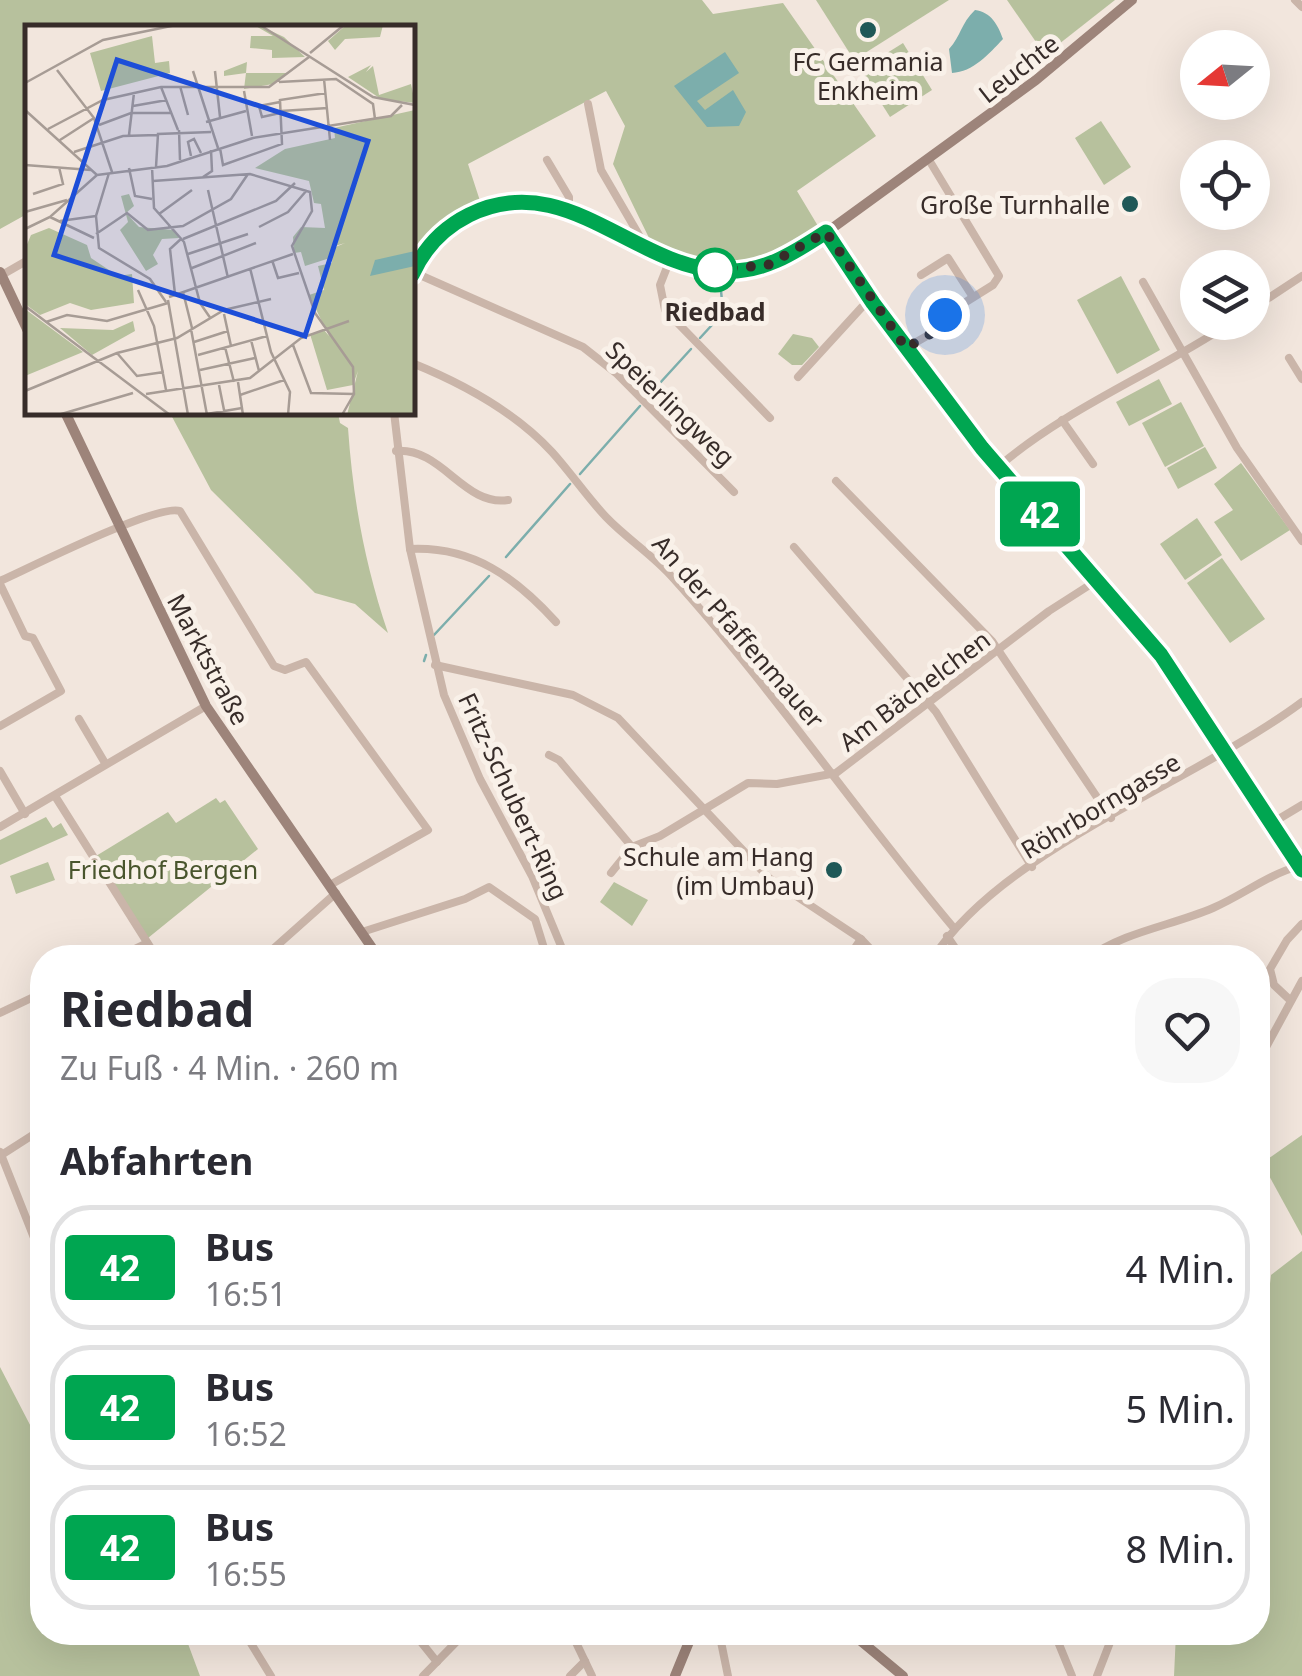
<!DOCTYPE html>
<html lang="de">
<meta charset="utf-8">
<style>
:root{--surface:#fff;--page:#f7f7f7;--text:#2b2b33;--muted:#7c7c81;--line:#e1e1e2}
body{margin:0;font-family:"Noto Sans",sans-serif;background:var(--page);color:var(--text);height:100vh;display:flex;flex-direction:column;font-size:38px;white-space:nowrap}
*{box-sizing:border-box;margin:0}
p{font-size:32px;color:var(--muted)}
.icon{flex:none;width:55px;height:55px;fill:none;stroke:currentColor;stroke-width:2;stroke-linecap:round;stroke-linejoin:round}
.map{position:relative;flex:1;overflow:hidden}
.sheet{position:absolute;left:30px;top:945px;width:1240px;height:700px;display:flex;flex-direction:column;background:var(--surface);border-radius:40px;box-shadow:0 10px 40px #0002}
.sheet>*{flex:none}
.badge{padding:0 20px;border-radius:8px;font-size:35px;line-height:65px}
.needle{width:65px;rotate:252deg}
.controls{position:absolute;left:1180px;top:30px;display:grid;gap:20px}
.controls a{display:grid;place-items:center;width:90px;height:90px;border-radius:50%;background:var(--surface);box-shadow:0 10px 40px #0002;font-size:50px}
.you{position:absolute;width:50px;height:50px;margin:-25px;border:8px solid #fff;border-radius:50%;background:#1a73e8;box-shadow:0 0 0 15px #1a73e833}
.map>.badge{position:absolute;translate:-50% -50%;box-shadow:0 0 0 5px #fff}
h2{padding:0 30px;font-size:38px;line-height:90px}
.round{display:grid;place-items:center;flex:none;width:105px;height:105px;border-radius:40px;background:var(--page)}
.summary{display:flex;align-items:center;justify-content:space-between;height:170px;padding:0 30px}
h1{font-size:48px;font-weight:700;line-height:75px}
ul{padding:0;list-style:none}
li{display:flex;align-items:center;gap:30px;height:125px;margin:0 20px 15px;padding:0 10px;border:5px solid var(--line);border-radius:40px}
li div{flex:1}
li b{display:block;font-size:38px}
li em{font-style:normal}
li .badge{min-width:110px;font-weight:700;text-align:center}
.map>svg:first-child{display:block}
.green{fill:#b7c19d}
.water{fill:#7caeac}
.lines{fill:none;stroke-linecap:round;stroke-linejoin:round}
.stream{stroke:#7caeac;stroke-width:2.5}
.street{stroke:#cab5a9;stroke-width:8}
.secondary{stroke:#9d847a;stroke-width:10}
.line-casing{stroke:#fff;stroke-width:22}
.line{stroke:#00a651;stroke-width:15}
.walk{stroke:#372c29;stroke-width:10;stroke-dasharray:0 18}
.poi-dot{fill:#1f5857;stroke:#f9f1e9;stroke-width:4}
.stop-dot{fill:#fff;stroke:#00a651;stroke-width:5}
.labels{text-anchor:middle;dominant-baseline:central;stroke-width:10;stroke-linejoin:round;paint-order:stroke}
.poi-label{font-size:25px;fill:#372c29;stroke:#f9f1e9;text-anchor:end}
.street-label{font-size:25px;fill:#372c29;stroke:#f9f1e9}
.stop-label{font-size:25px;font-weight:bold;fill:#372c29;stroke:#f9f1e9}
.park-label{font-size:25px;fill:#49552d;stroke:#f9f1e9}
.inset-road{fill:none;stroke:#a79c95;stroke-width:2.5}
.view{fill:#1d4ed8;fill-opacity:0.15;stroke:#1d4ed8;stroke-width:5}
.inset-edge{fill:none;stroke:#372c29;stroke-width:5}
</style>
<div class="map">
<svg width="1302" height="1676" viewBox="0 0 1302 1676">
<rect width="100%" height="100%" fill="#f2e6dd"/>
<g class="green">
<polygon points="0,0 702,0 713,14 783,3 876,136 797,191 821,231 782,253 728,266 672,253 651,242 613,164 625,126 606,91 468,164 481,204 434,233 413,258 412,28 28,28 27,214 0,229"/>
<polygon points="816,0 949,0 854,60"/>
<polygon points="1007,0 1115,0 1045,55"/>
<polygon points="903,43 932,90 890,117 860,70"/>
<polygon points="1101,121 1131,167 1104,185 1075,138"/>
<polygon points="1121,276 1160,350 1117,374 1077,300"/>
<polygon points="793,334 812,338 819,347 802,365 792,365 778,354"/>
<polygon points="1159,379 1172,404 1129,426 1116,402"/>
<polygon points="1181,402 1204,446 1165,467 1142,423"/>
<path d="M170,413H338L340,423L348,428C353,500 365,565 388,633L355,604L315,593L211,490Z"/>
<polygon points="1205,447 1217,468 1178,489 1167,468"/>
<polygon points="1241,463 1290,530 1241,561 1214,522 1233,510 1214,484"/>
<polygon points="1197,518 1222,555 1185,580 1160,544"/>
<polygon points="1222,558 1265,619 1230,643 1187,583"/>
<polygon points="216,798 220,803 225,800 258,849 148,938 96,856 168,812 176,823"/>
<polygon points="46,817 53,828 61,823 68,835 0,865 0,840"/>
<polygon points="48,862 55,880 16,894 10,876"/>
<polygon points="614,882 648,900 632,926 600,902"/>
<polygon points="1302,1135 1302,1236 1262,1163"/>
<polygon points="1302,1251 1302,1676 1174,1676 1176,1633 1258,1632 1258,1386 1271,1275"/>
<polygon points="0,1367 42,1448 42,1632 154,1632 157,1638 184,1633 200,1676 0,1676"/>
</g>
<g class="water">
<path d="M975,10C991,12 998,25 1003,39C989,54 973,72 952,73L949,49C961,36 961,23 975,10Z"/>
<polygon points="725,52 739,73 697,101 705,110 733,90 746,112 739,126 707,127 674,86"/>
</g>
<g class="lines">
<g class="stream">
<polyline points="700,338 723,313 720,279"/>
<polyline points="649,395 691,349"/>
<polyline points="580,474 640,406"/>
<polyline points="506,557 570,484"/>
<polyline points="434,635 489,576"/>
<polyline points="424,661 426,655"/>
</g>
<g class="street">
<polyline points="1295,0 1302,7"/>
<polyline points="588,104 601,170 643,242"/>
<polyline points="547,160 569,197 569,210"/>
<polyline points="671,257 660,285 665,310 770,418"/>
<polyline points="413,272 583,347 616,373 734,492"/>
<path d="M412,274C424,248 443,227 469,215C565,169 631,265 721,271C762,274 794,253 827,232L873,303L982,448L1161,655L1302,870"/>
<polyline points="921,275 948,258 973,297"/>
<polyline points="0,276 28,260"/>
<polyline points="1143,282 1237,448 1302,541"/>
<polyline points="1252,309 1302,276"/>
<polyline points="906,348 932,333 945,315 993,285 999,276 929,160"/>
<polyline points="1289,358 1302,379"/>
<path d="M412,363C464,384 514,411 552,452C571,473 587,497 606,517C627,539 653,555 673,578C773,689 857,813 953,927"/>
<polyline points="798,377 862,307 873,303"/>
<polyline points="394,412 410,549 444,695 480,779 532,876 566,958"/>
<polyline points="1062,420 1093,464"/>
<path d="M396,451C442,447 464,507 508,500"/>
<path d="M998,467C1068,407 1156,373 1232,322"/>
<polyline points="836,481 992,641 1111,818"/>
<polyline points="794,547 936,712 1032,867"/>
<path d="M410,549C473,546 516,578 556,622"/>
<path d="M0,581C29,568 158,503 180,511L274,666L285,670L306,662L428,830L330,885"/>
<polyline points="0,584 25,636 33,638 61,691 0,726"/>
<polyline points="435,665 573,695 618,718 769,878 861,939 879,958"/>
<polyline points="79,719 105,763"/>
<polyline points="549,755 559,760 632,847"/>
<polyline points="0,771 25,814"/>
<polyline points="55,796 157,958"/>
<polyline points="1272,823 1302,805"/>
<polyline points="0,827 206,706"/>
<polyline points="611,873 632,847 660,836 748,783 777,784 836,773 1049,611 1099,579"/>
<polyline points="362,932 465,899 489,887 535,919 547,958"/>
<polyline points="947,936 962,958"/>
<polyline points="116,958 147,943"/>
<polyline points="263,958 336,893"/>
<polyline points="848,958 861,939"/>
<path d="M933,958C1003,849 1195,782 1302,702"/>
<path d="M1088,958C1126,931 1171,926 1213,908C1243,895 1267,875 1299,866"/>
<polyline points="1290,1000 1274,985 1270,969 1287,940 1302,924"/>
<polyline points="0,1013 42,993"/>
<polyline points="1258,1062 1302,981"/>
<polyline points="0,1152 42,1258"/>
<polyline points="0,1156 42,1129"/>
<polyline points="244,1632 271,1676"/>
<polyline points="413,1632 437,1662"/>
<polyline points="571,1632 592,1676"/>
<polyline points="719,1632 728,1676"/>
<polyline points="1054,1632 1072,1676"/>
<polyline points="423,1676 466,1632"/>
<polyline points="570,1676 585,1661"/>
<polyline points="1097,1676 1114,1632"/>
</g>
<g class="secondary">
<polyline points="827,232 1036,80 1132,0"/>
<polyline points="0,272 28,331"/>
<polyline points="65,412 206,706 379,958"/>
<polyline points="850,1632 903,1676"/>
<polyline points="675,1676 693,1632"/>
</g>
</g>
<g class="lines">
<g class="line-casing">
<path id="line" d="M412,275C424,248 443,228 469,215C564,168 631,265 721,271C762,274 794,253 826,232L873,303L982,448L1161,655L1302,870"/>
</g>
<use href="#line" class="line"/>
<polyline class="walk" points="715,270 768,265 826,232 906,348 932,333 945,315"/>
</g>
<g class="poi-dot">
<circle cx="868" cy="30" r="10"/>
<circle cx="1130" cy="204" r="10"/>
<circle cx="834" cy="870" r="10"/>
</g>
<circle class="stop-dot" cx="715" cy="270" r="20"/>
<g class="labels">
<g class="poi-label">
<text x="868" y="61" text-anchor="middle">FC Germania<tspan x="868" dy="29">Enkheim</tspan></text>
<text x="1110" y="204">Große Turnhalle</text>
<text x="814" y="856">Schule am Hang<tspan x="814" dy="29">(im Umbau)</tspan></text>
</g>
<g class="street-label">
<text transform="translate(1018 68) rotate(-38)">Leuchte</text>
<text transform="translate(671 403) rotate(44)">Speierlingweg</text>
<text transform="translate(739 631) rotate(49)">An der Pfaffenmauer</text>
<text transform="translate(209 659) rotate(62)">Marktstraße</text>
<text transform="translate(914 690) rotate(-37)">Am Bächelchen</text>
<text transform="translate(514 796) rotate(65)">Fritz-Schubert-Ring</text>
<text transform="translate(1100 805) rotate(-31)">Röhrborngasse</text>
</g>
<g class="stop-label">
<text x="715" y="311">Riedbad</text>
</g>
<g class="park-label">
<text x="163" y="869">Friedhof Bergen</text>
</g>
</g>
<g transform="translate(25 25)">
<rect width="390" height="390" fill="#f2e6dd"/>
<path d="M229,0H233L259,12L280,32L247,33V25L225,23L226,11H248ZM321,0H358L355,12L320,14L310,25L303,16ZM127,11L130,38L144,36L145,48L76,66L65,28ZM222,37L221,48H263L248,59L219,64L221,48L199,51V46ZM346,40L341,47L348,41L354,70L386,59L390,78L356,74L323,52ZM390,85V390H322L333,346L328,360L302,365L285,309L299,305L304,311L284,270L299,265L293,241L307,238L308,223L320,218L307,222L305,233L280,241L276,227L269,228L268,212L276,202L300,203L296,179L289,178L284,156L230,143L260,124L310,113L309,103ZM104,169L109,181L101,188L114,202L149,205L154,213L137,214L128,230L133,239L121,246L95,205L103,197L96,171ZM24,203L62,220L66,233L93,251L107,249L109,278L66,285L45,278L15,290L0,279V224L6,210ZM0,284L58,327L0,351ZM108,296L110,306L67,330L35,303L88,305Z" fill="#b7c19d"/>
<path d="M390,226V241L345,251L350,235Z" fill="#7caeac"/>
<path class="inset-road" d="M235,0L348,72L390,80M285,28L319,0M32,45L69,93L87,147M168,46L193,123M190,46L195,92M299,54L305,115M254,57L311,54L348,79L350,94M0,58L78,15L151,0M155,61L163,90M136,62L153,105M219,66L227,111M108,81L142,75M0,85L72,150L25,192L0,204M256,86L303,83M255,88L237,92L234,81L255,77M181,97L221,86M74,100L106,88H147M23,104L78,75L136,62H244L284,32M154,105L155,135M104,110L109,68M35,115L69,93M195,123L198,140L257,119L255,75L301,68M49,127L98,111L132,110M166,131L163,117L169,114L176,128M0,140L66,145M127,142L129,183L159,217L175,278L186,294M131,142L133,109L186,107M104,143L110,171L127,174M84,148L71,191L74,223L125,254L141,277M72,150L142,141L228,113L366,91L377,80M178,152L187,146L186,125M128,156L225,149L285,167L287,186L267,221L290,288L328,342L329,369L317,390M183,165L203,253M8,169L38,159L34,142M0,187L42,175M134,189L167,165M25,192L69,213M35,196L71,191M234,202L263,187L282,165M71,209L102,188L123,205L158,201L206,174L223,149M158,214L251,176L270,158M163,229L223,209M247,235L253,253L274,248M167,243L231,218M225,243L246,327L265,367L263,390M113,265L129,301L141,365M158,267L167,303M150,269L145,224L157,213M144,272L268,229M143,275L163,390M0,281L145,390M199,289L206,321M21,297L42,290L82,296L143,278M166,304L182,390M226,315L234,346M169,317L203,306M268,320L286,368L329,369M200,322L209,357M92,328L112,351L139,347M173,330L242,311M175,345L230,333M213,357L218,390M194,360L200,390M0,366L92,328L152,313L199,285L246,274M121,369L225,353L276,313L324,296M215,370L259,355M33,390L108,368M176,390L217,383"/>
<path class="view" d="M92,35L343,116L280,311L29,230Z"/>
<rect width="390" height="390" class="inset-edge"/>
</g>
</svg>
<div class="controls">
<a><svg class="needle" viewBox="-14 -14 28 28"><path d="M0-13l5 13h-10z" fill="#e53935"/><path d="M0 13l5-13h-10z" fill="#7c7c81"/></svg></a>
<a><svg class="icon" aria-label="locate" viewBox="0 0 24 24"><circle cx="12" cy="12" r="6"/><path d="M12 2v4M12 18v4M2 12h4M18 12h4"/></svg></a>
<a><svg class="icon" aria-label="layers" viewBox="0 0 24 24"><path d="M12 4l9 5-9 5-9-5zM3 14l9 5 9-5"/></svg></a>
</div>
<div class="you" style="left:945px;top:315px"></div>
<b class="badge" style="left:1040px;top:514px;background:#00a651;color:#fff">42</b>
<section class="sheet">
<div class="summary"><div><h1>Riedbad</h1><p>Zu Fuß · 4 Min. · 260 m</p></div><a class="round"><svg class="icon" aria-label="heart" viewBox="0 0 24 24"><path d="M12 20l-8-8c-3-5 5-10 8-4 3-6 11-1 8 4z"/></svg></a></div>
<h2>Abfahrten</h2>
<ul>
<li><span class="badge" style="background:#00a651;color:#fff">42</span><div><b>Bus</b><p>16:51</p></div><em>4 Min.</em></li>
<li><span class="badge" style="background:#00a651;color:#fff">42</span><div><b>Bus</b><p>16:52</p></div><em>5 Min.</em></li>
<li><span class="badge" style="background:#00a651;color:#fff">42</span><div><b>Bus</b><p>16:55</p></div><em>8 Min.</em></li>
</ul>
</section>
</div>
